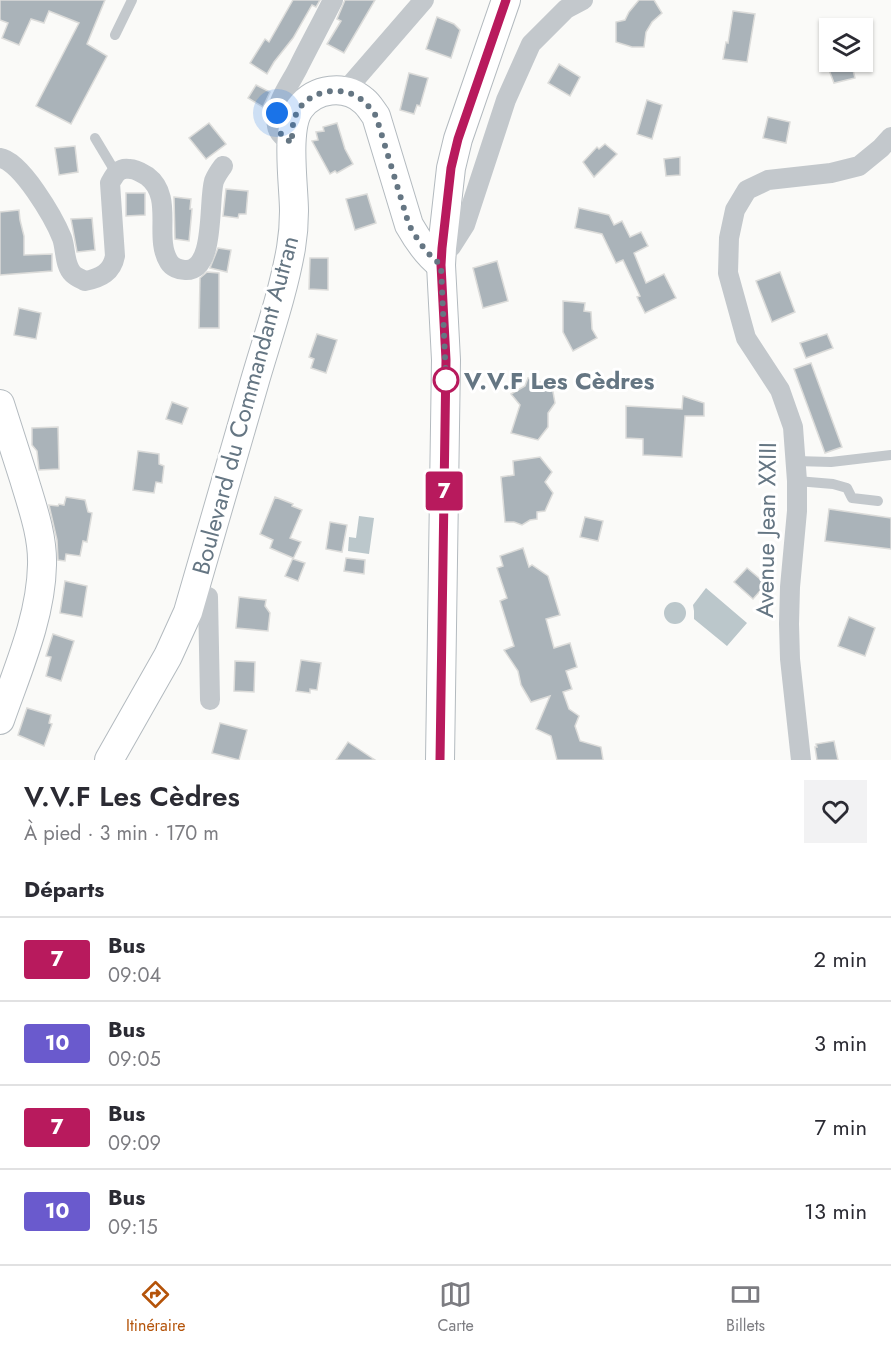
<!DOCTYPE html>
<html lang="fr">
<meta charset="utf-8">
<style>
:root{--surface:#fff;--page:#f2f2f3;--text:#2b2b33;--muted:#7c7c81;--line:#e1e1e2;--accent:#b45309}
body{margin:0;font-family:Jost,sans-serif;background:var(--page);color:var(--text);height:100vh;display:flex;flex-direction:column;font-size:22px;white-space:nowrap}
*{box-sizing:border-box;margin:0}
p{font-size:20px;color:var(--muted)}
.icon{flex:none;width:33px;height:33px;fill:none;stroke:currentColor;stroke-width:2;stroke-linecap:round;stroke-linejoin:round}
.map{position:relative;height:760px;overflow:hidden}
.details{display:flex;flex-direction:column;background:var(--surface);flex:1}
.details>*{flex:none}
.badge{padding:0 12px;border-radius:4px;font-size:21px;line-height:39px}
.buttons{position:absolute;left:819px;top:18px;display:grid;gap:12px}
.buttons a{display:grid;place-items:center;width:54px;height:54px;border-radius:0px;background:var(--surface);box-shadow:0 2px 4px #0004;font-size:30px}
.you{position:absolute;width:30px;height:30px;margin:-15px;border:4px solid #fff;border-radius:50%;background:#1a73e8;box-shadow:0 0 0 9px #1a73e833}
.map>.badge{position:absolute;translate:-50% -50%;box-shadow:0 0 0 3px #fff}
h2{padding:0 24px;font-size:22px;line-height:54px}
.round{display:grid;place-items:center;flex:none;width:63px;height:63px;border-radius:0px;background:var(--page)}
.overview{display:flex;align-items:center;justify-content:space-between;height:102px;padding:0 24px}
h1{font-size:28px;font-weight:600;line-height:45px}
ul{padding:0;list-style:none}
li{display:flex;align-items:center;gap:18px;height:84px;padding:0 24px;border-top:2px solid var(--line)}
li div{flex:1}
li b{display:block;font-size:22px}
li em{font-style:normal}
li .badge{min-width:66px;font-weight:700;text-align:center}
.menu{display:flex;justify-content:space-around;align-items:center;height:84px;border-top:2px solid var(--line);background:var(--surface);font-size:16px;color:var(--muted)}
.menu a{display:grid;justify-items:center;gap:3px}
.menu .current{color:var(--accent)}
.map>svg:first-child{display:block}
.water{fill:#bbc7cb}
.building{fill:#aab3b9;stroke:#dcdcda;stroke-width:1.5}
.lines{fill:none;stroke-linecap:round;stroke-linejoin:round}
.secondary-casing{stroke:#b3babf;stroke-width:30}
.lane{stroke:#c3c8cc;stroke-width:10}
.street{stroke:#c3c8cc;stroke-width:20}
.secondary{stroke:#fff;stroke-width:28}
.line-casing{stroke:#fff;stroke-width:14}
.line{stroke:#b81a5d;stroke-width:9}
.walk{stroke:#657683;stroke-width:6;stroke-dasharray:0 10.8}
.stop-dot{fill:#fff;stroke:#b81a5d;stroke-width:3}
.labels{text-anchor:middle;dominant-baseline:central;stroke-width:6;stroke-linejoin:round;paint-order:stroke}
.stop-label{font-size:24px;font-weight:bold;fill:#657683;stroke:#fff;text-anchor:start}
.street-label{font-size:24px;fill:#657683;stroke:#fff}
</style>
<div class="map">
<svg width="891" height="760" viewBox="0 0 891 760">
<rect width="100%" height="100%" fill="#fafaf8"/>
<g class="water">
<polygon points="359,516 374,518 369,554 348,551 349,537 356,538"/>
<polygon points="706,588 747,623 727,646 694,619 694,611 693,605"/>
<circle cx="675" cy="613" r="11"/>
</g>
<g class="building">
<polygon points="0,0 105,0 87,44 107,56 71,124 36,106 79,23 49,11 44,23 31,19 19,45 2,38 8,23 0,20"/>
<polygon points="293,0 320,0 316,7 312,5 293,38 274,62 267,74 250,63 265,39 269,42"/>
<polygon points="345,0 375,0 344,53 327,44 341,21 337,19"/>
<polygon points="639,0 654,0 662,13 652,22 646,32 644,47 632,47 616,42 616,22 625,20 629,12"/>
<polygon points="733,11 755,14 747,62 723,59 726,42 728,43"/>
<polygon points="437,17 454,24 460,30 451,58 426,49"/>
<polygon points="829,62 851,62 855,78 834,83 829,70 831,70"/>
<polygon points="559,64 580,77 570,96 548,83"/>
<polygon points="409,73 428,78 420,106 417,105 414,114 400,110"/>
<polygon points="256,85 270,92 263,107 248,98"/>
<polygon points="647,100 662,105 652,139 637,134"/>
<polygon points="768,117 790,122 786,143 763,138"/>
<polygon points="209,123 226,144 206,159 189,138"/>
<polygon points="337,123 345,149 353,164 337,173 335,171 330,174 312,141 318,140 316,132 324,131 323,127"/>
<polygon points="605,144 617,154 594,177 583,162 597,147 599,149"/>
<polygon points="75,146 78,172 59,175 55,148"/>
<polygon points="680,157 680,175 666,176 664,159"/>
<polygon points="226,189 248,191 246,214 239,214 238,218 223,216"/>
<polygon points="126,193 145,193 145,215 126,216"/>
<polygon points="367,194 376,223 355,230 346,199"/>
<polygon points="174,197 191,199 190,209 192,209 189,241 175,239"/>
<polygon points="579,208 609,215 614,225 622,221 630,237 641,232 648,246 634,253 646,283 664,274 676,298 645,313 637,297 640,296 623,260 616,263 602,234 575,228"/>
<polygon points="19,210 20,220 24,236 24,255 52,254 52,271 0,275 0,212"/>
<polygon points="92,218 95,250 77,252 71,219"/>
<polygon points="218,248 231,250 227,272 210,268"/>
<polygon points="310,258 328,258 328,290 309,289"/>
<polygon points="497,261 508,301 483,308 473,268"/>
<polygon points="207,272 219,273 219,328 199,328 200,278"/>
<polygon points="780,272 795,312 772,322 756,281"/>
<polygon points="563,301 585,303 584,311 591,312 592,329 597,338 573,351 563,332"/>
<polygon points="19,308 41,313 36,339 14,335"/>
<polygon points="317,334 337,340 326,373 311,368 314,359 309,357"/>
<polygon points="827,334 833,348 806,358 800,343"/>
<polygon points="811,363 842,447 825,453 794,369"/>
<polygon points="528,378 552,386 555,403 548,413 548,427 538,440 511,433 520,405 511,394 525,386"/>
<polygon points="683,396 704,403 704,416 685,416 682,457 643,455 643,439 626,438 626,406 682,409"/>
<polygon points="172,402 188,408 182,424 166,419"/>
<polygon points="58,427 59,469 39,470 37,451 32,445 32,428"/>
<polygon points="138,451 159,454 159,464 164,466 162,483 156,482 154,493 133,490"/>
<polygon points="540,457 552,472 545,482 553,493 545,511 537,512 537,519 530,520 522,525 514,522 505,522 501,477 514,475 513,461"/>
<polygon points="66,497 85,500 88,512 92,513 87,542 83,541 80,556 66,554 65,561 58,560 57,540 49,505 58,506 59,504 64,505"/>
<polygon points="275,497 293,504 292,506 302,510 290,538 301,542 293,559 305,563 298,581 285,576 293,558 270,548 273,540 260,534"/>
<polygon points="829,509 891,518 891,549 825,541"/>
<polygon points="585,517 603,521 598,541 580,537"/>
<polygon points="330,522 347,525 342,552 326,549"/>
<polygon points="523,548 529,567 532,565 548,576 560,615 546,619 554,648 570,643 577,667 566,671 572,689 563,692 569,709 579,716 575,726 580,741 601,747 603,760 557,760 551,736 536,729 550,696 531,702 521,685 518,671 504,650 514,646 500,601 507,598 497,568 503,566 500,556"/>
<polygon points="346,558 365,560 364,574 344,571"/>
<polygon points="747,568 766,584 753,599 734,582"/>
<polygon points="65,581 87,586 82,617 60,613"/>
<polygon points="239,597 266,600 265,606 270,613 268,631 236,628"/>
<polygon points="849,617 875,628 865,656 838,646"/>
<polygon points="53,634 74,641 61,681 46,676 51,657 46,656"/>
<polygon points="301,660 321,663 317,690 310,689 310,693 296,691"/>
<polygon points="235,661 255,662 254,692 234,691"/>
<polygon points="27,708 51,715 49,723 52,724 44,746 18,735"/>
<polygon points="220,723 247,730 239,760 212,753"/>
<polygon points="834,741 838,760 817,760 815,747 817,747 816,744"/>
<polygon points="348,742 375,760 336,760"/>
</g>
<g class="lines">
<g class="secondary-casing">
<g id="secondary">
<path d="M0,404C8,429 16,454 24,479C32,506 43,536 42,565C41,618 17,671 0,720"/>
<path d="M109,760L168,656L188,612C210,536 232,460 254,384C267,339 283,294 291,248C293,236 294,224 294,211C294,186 285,128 300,108C315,88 345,84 364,101C369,105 372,111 376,116L409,225C418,241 427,254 441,265"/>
<polyline points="440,760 446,360 441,265 442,248 451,168 458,139 506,0"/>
</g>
</g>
<g class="lane">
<polyline points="115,35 132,0"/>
<polyline points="95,138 116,173"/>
<polyline points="796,461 831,462 891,455"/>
<polyline points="797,481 833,484 847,488 852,498 878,501"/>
</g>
<g class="street">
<polyline points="349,93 352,83 424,0"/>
<path d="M292,143C286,139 278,134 277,126C273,104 290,85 299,66C310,44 322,22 333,0"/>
<path d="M0,158C21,161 54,218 62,238C66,249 64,265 73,274C76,277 81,279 85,281C101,278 112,272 115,256L110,183C115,174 119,167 130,169C136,169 142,173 147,176C175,197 153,237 169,262C172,267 179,270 185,270C216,272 208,201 214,181C216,176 220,170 223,166"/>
<polyline points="442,248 451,247 465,225 506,100 531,44 566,9 583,0"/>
<polyline points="194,591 208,597 210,700"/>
<polyline points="801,760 790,659 789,624 790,587 797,511 797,481 793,427 780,390 746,338 728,273 729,238 735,210 747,190 768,180 831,173 859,166 881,148 891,137"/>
</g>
<use href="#secondary" class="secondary"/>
</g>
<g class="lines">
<g class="line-casing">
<polyline id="line" points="440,760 446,360 441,265 442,248 451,168 458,139 506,0"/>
</g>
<use href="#line" class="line"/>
<path class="walk" d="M277,113C277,130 277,133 292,143C292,136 292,127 294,120C301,94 333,84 356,96C365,101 370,108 376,116L409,225C418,241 427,254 441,265L446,380"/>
</g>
<circle class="stop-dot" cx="446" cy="380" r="12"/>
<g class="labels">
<g class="stop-label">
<text x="464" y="380">V.V.F Les Cèdres</text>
</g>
<g class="street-label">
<text transform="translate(245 405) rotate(-75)">Boulevard du Commandant Autran</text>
<text transform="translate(766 530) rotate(-89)">Avenue Jean XXIII</text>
</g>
</g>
</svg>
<div class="buttons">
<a><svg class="icon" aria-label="layers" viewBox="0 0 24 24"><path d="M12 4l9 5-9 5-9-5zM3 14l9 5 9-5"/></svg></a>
</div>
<div class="you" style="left:277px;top:113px"></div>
<b class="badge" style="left:444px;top:491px;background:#b81a5d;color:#fff">7</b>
</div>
<section class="details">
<div class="overview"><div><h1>V.V.F Les Cèdres</h1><p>À pied · 3 min · 170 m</p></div><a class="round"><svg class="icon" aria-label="heart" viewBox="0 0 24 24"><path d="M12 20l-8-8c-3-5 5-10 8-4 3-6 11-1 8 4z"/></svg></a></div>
<h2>Départs</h2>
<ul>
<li><span class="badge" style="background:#b81a5d;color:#fff">7</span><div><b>Bus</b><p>09:04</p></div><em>2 min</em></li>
<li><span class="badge" style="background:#6a5acd;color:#fff">10</span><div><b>Bus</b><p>09:05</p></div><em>3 min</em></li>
<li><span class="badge" style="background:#b81a5d;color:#fff">7</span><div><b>Bus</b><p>09:09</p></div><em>7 min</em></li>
<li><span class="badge" style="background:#6a5acd;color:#fff">10</span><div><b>Bus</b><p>09:15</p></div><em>13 min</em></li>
</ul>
</section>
<nav class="menu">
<a class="current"><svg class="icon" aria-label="directions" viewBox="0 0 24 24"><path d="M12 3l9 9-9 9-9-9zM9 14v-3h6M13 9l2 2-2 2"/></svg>Itinéraire</a>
<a><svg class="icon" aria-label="map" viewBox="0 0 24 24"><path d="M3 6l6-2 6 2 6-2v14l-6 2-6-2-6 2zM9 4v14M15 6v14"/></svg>Carte</a>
<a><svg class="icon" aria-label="tickets" viewBox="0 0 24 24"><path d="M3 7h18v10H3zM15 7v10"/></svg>Billets</a>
</nav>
